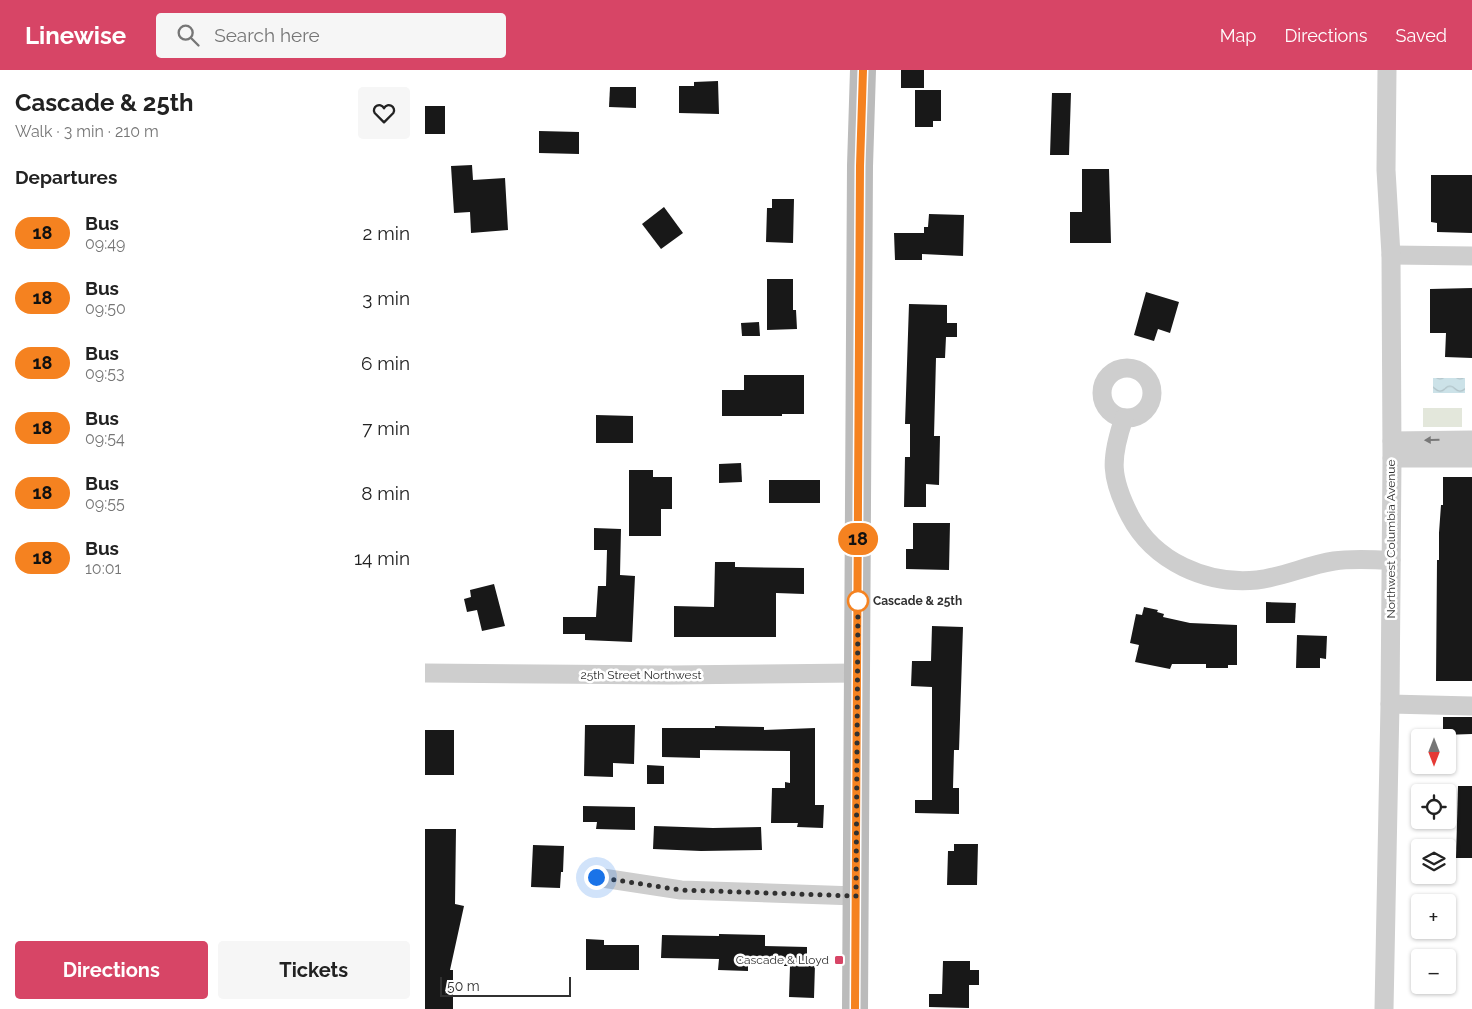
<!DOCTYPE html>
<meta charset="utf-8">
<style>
:root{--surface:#fff;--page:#f6f6f6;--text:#222;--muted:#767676;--accent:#d74566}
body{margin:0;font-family:Raleway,sans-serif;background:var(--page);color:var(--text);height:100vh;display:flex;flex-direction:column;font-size:19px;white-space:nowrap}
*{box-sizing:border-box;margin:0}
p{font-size:16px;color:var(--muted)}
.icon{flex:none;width:28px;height:28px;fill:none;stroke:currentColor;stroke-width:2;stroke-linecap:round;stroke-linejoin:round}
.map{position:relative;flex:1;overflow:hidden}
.drawer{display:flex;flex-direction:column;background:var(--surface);width:425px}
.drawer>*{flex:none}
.badge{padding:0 10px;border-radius:16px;font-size:18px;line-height:32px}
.needle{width:32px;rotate:180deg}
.controls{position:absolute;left:986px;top:659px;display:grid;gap:10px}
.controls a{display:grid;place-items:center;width:45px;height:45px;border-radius:5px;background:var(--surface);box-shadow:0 1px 4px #0004;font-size:25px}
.scale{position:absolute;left:15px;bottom:12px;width:131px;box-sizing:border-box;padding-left:5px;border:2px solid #313131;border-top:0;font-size:14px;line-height:18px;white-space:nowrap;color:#313131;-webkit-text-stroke:4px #fff;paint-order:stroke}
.you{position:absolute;width:25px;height:25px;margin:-12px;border:4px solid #fff;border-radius:50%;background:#1a73e8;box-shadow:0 0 0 8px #1a73e833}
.map>.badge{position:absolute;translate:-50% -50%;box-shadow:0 0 0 2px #fff}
h2{padding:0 15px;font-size:19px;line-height:45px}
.round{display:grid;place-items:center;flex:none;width:52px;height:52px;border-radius:5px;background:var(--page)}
.overview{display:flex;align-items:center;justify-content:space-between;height:85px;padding:0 15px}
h1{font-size:24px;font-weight:700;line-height:38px}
.primary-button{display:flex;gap:10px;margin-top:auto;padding:10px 15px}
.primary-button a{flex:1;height:58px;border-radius:5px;background:var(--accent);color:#fff;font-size:20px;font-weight:700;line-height:58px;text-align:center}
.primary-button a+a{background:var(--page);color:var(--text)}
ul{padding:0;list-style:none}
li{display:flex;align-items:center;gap:15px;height:65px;padding:0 15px}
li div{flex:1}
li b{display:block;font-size:19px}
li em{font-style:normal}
li .badge{min-width:55px;font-weight:700;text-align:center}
header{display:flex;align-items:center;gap:30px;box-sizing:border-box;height:70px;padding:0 25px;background:var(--accent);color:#fff}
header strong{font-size:24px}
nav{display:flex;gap:28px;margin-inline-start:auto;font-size:18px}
.search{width:350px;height:45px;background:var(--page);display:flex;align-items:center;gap:12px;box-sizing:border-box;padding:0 18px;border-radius:5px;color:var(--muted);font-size:19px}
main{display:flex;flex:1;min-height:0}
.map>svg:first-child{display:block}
.green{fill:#e3e7db}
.water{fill:url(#water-waves)}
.building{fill:#181818}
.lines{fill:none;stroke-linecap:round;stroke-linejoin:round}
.street{stroke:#cecece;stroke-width:19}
.secondary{stroke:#bbb;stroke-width:26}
.oneway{fill:#787878}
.line-casing{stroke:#fff;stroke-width:11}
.line{stroke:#f58220;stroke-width:8}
.walk{stroke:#313131;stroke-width:5;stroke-dasharray:0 9}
.stop-dot{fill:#fff;stroke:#f58220;stroke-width:2.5}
.poi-dot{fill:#d74566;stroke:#fff;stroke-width:2}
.labels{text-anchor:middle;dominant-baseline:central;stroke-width:5;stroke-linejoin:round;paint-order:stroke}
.street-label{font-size:12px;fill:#313131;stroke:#fff}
.stop-label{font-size:12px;font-weight:bold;fill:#313131;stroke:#fff;text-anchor:start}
.poi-label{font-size:12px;fill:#313131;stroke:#fff;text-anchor:end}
</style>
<header>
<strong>Linewise</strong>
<div class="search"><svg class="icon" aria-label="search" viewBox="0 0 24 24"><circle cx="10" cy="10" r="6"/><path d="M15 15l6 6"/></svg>Search here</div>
<nav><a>Map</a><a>Directions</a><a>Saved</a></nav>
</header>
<main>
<section class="drawer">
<div class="overview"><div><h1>Cascade &amp; 25th</h1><p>Walk · 3 min · 210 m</p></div><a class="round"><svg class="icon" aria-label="heart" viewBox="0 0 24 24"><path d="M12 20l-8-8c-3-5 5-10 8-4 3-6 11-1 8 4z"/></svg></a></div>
<h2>Departures</h2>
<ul>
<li><span class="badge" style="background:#f58220;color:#111">18</span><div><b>Bus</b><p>09:49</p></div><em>2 min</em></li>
<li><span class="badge" style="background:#f58220;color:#111">18</span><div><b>Bus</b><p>09:50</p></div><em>3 min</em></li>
<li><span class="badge" style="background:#f58220;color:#111">18</span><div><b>Bus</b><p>09:53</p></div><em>6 min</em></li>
<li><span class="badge" style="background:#f58220;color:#111">18</span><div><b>Bus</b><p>09:54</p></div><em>7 min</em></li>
<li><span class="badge" style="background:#f58220;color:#111">18</span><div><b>Bus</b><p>09:55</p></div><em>8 min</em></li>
<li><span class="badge" style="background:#f58220;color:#111">18</span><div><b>Bus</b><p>10:01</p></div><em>14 min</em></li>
</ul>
<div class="primary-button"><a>Directions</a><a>Tickets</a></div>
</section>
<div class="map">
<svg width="1047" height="939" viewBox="0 0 1047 939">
<defs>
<pattern id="water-waves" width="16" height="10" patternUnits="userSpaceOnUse" patternTransform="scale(1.25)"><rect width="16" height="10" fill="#cce2e8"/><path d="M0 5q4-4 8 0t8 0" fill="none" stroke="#b0c2c7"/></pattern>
</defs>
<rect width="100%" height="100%" fill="#fff"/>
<rect class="green" x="998" y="338" width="39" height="19"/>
<rect class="water" x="1008" y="308" width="32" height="15"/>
<g class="building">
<rect x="476" y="0" width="23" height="18"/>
<polygon points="293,11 294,44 254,43 254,16 269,16 269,12"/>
<polygon points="185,17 211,17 211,38 184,37"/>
<polygon points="490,20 516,20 516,51 508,51 508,57 490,57"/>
<polygon points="627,23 646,23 644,85 625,85"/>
<rect x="0" y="36" width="20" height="28"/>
<polygon points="114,61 154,62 154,84 114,83"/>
<polygon points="47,95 48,110 80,108 83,160 46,163 45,142 29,143 26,96"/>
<polygon points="657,99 684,99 686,173 645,173 645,142 657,142"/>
<polygon points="1006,105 1047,105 1047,163 1012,162 1012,153 1006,152"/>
<polygon points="347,129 369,129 368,173 341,172 342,138 347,138"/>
<polygon points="239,137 258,163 236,179 217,154"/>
<polygon points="504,144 539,145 538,186 497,184 497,190 470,190 469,163 499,163 499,157 503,157"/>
<polygon points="342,209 368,209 368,240 371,240 372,259 342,260"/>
<polygon points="1047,218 1047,288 1020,287 1021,263 1005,263 1005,219"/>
<polygon points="721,222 754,232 745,263 733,259 729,271 709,265"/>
<polygon points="484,234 522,235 522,253 532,253 532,267 521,267 520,288 511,288 509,366 515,366 514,415 501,414 501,437 479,437 480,387 485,387 485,354 480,354"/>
<polygon points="334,252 335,266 317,266 316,253"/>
<polygon points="319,305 379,305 379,344 357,344 357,346 297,346 297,320 319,320"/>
<polygon points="171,345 208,346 208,373 171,373"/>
<polygon points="316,393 317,412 294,413 294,394"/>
<polygon points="204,400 228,400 228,407 247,407 247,439 236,439 236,466 204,466"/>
<polygon points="1018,407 1047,407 1047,611 1011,611 1012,490 1014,490 1014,463 1016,435 1018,435"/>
<rect x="344" y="410" width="51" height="23"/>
<polygon points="488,453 525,453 524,500 481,499 481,479 488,479"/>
<polygon points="169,458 196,459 195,505 210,506 207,572 160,570 160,564 138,564 138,547 171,547 173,516 181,516 182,480 169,480"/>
<polygon points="290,492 310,492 310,497 379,498 379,524 351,523 351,567 249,567 249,536 289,537"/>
<polygon points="69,514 80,556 57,561 52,540 42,542 39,529 46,527 45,520"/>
<polygon points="841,532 871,533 870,553 841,553"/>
<polygon points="719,537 733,540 732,542 739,544 738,547 765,553 812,555 812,595 803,595 803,598 781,598 781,594 747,594 745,599 710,592 714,575 705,573 711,544 717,545"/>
<polygon points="507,556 538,557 534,680 529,680 528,718 534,718 534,744 490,743 490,730 507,730 507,617 486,616 487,591 506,591"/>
<polygon points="872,565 902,566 901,589 895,588 895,598 871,598"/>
<polygon points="1018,647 1047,647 1047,664 1018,665"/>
<polygon points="160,655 210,655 209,694 188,693 188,707 159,706"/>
<polygon points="290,656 339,657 339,660 390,658 390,735 399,735 398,758 372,757 373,753 346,753 347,718 360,718 360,712 365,713 365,681 275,680 275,688 237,687 237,658 290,658"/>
<rect x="0" y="660" width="29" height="45"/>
<polygon points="222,695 239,696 239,714 222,714"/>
<polygon points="1033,716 1047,716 1047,788 1031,788"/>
<polygon points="158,736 210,737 210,760 171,759 172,752 158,752"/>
<polygon points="229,756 288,758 336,757 337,780 276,781 228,779"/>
<polygon points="0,759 31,759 30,834 39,836 25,900 28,900 28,939 0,939"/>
<polygon points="529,774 553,774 552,815 522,815 523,781 529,781"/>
<polygon points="108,775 139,776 138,802 136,802 135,818 106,817"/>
<polygon points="294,864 340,865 340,876 382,877 382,894 390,894 389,928 364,927 365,896 359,896 359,890 323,890 323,901 293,900 294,889 236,888 237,865 294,866"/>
<polygon points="161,869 179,870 179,875 214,875 214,900 161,900"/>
<polygon points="518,891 545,891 545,900 554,900 554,915 544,915 544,938 504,937 504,924 517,924"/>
</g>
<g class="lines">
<g class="street">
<polyline points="966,185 1047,186"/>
<circle cx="702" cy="323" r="25"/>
<path d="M699,348C685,389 685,407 705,446C729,492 782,515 832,510C858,507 883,495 909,491C927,488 948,490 966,490"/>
<polyline points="967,371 1047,370"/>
<polyline points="967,388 1047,388"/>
<polyline points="0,603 246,605 432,603"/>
<polyline points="965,634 1047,636"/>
<polyline points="171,807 256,820 431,826"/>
<polyline points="959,939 965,634 967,388 966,185 961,100 962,0"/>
</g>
<polyline class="secondary" points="430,939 435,96 438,0"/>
</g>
<defs><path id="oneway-solid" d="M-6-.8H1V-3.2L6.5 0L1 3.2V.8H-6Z" transform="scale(1.25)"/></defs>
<use class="oneway" href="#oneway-solid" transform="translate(1007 370) rotate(179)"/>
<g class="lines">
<g class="line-casing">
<polyline id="line" points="430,939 435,96 438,0"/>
</g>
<use href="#line" class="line"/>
<polyline class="walk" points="171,807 256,820 431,826 433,531"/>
</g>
<circle class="stop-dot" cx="433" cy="531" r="10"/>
<rect class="poi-dot" x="409" y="885" width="10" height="10" rx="2.5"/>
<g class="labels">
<g class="street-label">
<text transform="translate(966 469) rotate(-90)">Northwest Columbia Avenue</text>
<text x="216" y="605">25th Street Northwest</text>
</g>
<g class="stop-label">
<text x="448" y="531">Cascade &amp; 25th</text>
</g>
<g class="poi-label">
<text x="404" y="890">Cascade &amp; Lloyd</text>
</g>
</g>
</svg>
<div class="controls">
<a><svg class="needle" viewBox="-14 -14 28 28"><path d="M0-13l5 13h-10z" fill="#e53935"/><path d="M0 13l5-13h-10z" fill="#767676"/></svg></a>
<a><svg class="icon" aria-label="locate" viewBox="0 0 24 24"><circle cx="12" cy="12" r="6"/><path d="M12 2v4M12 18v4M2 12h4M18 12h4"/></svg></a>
<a><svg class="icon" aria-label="layers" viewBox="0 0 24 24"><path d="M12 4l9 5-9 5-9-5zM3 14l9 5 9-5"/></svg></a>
<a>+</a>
<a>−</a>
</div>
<div class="scale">50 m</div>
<div class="you" style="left:171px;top:807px"></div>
<b class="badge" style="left:433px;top:469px;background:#f58220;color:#111">18</b>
</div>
</main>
